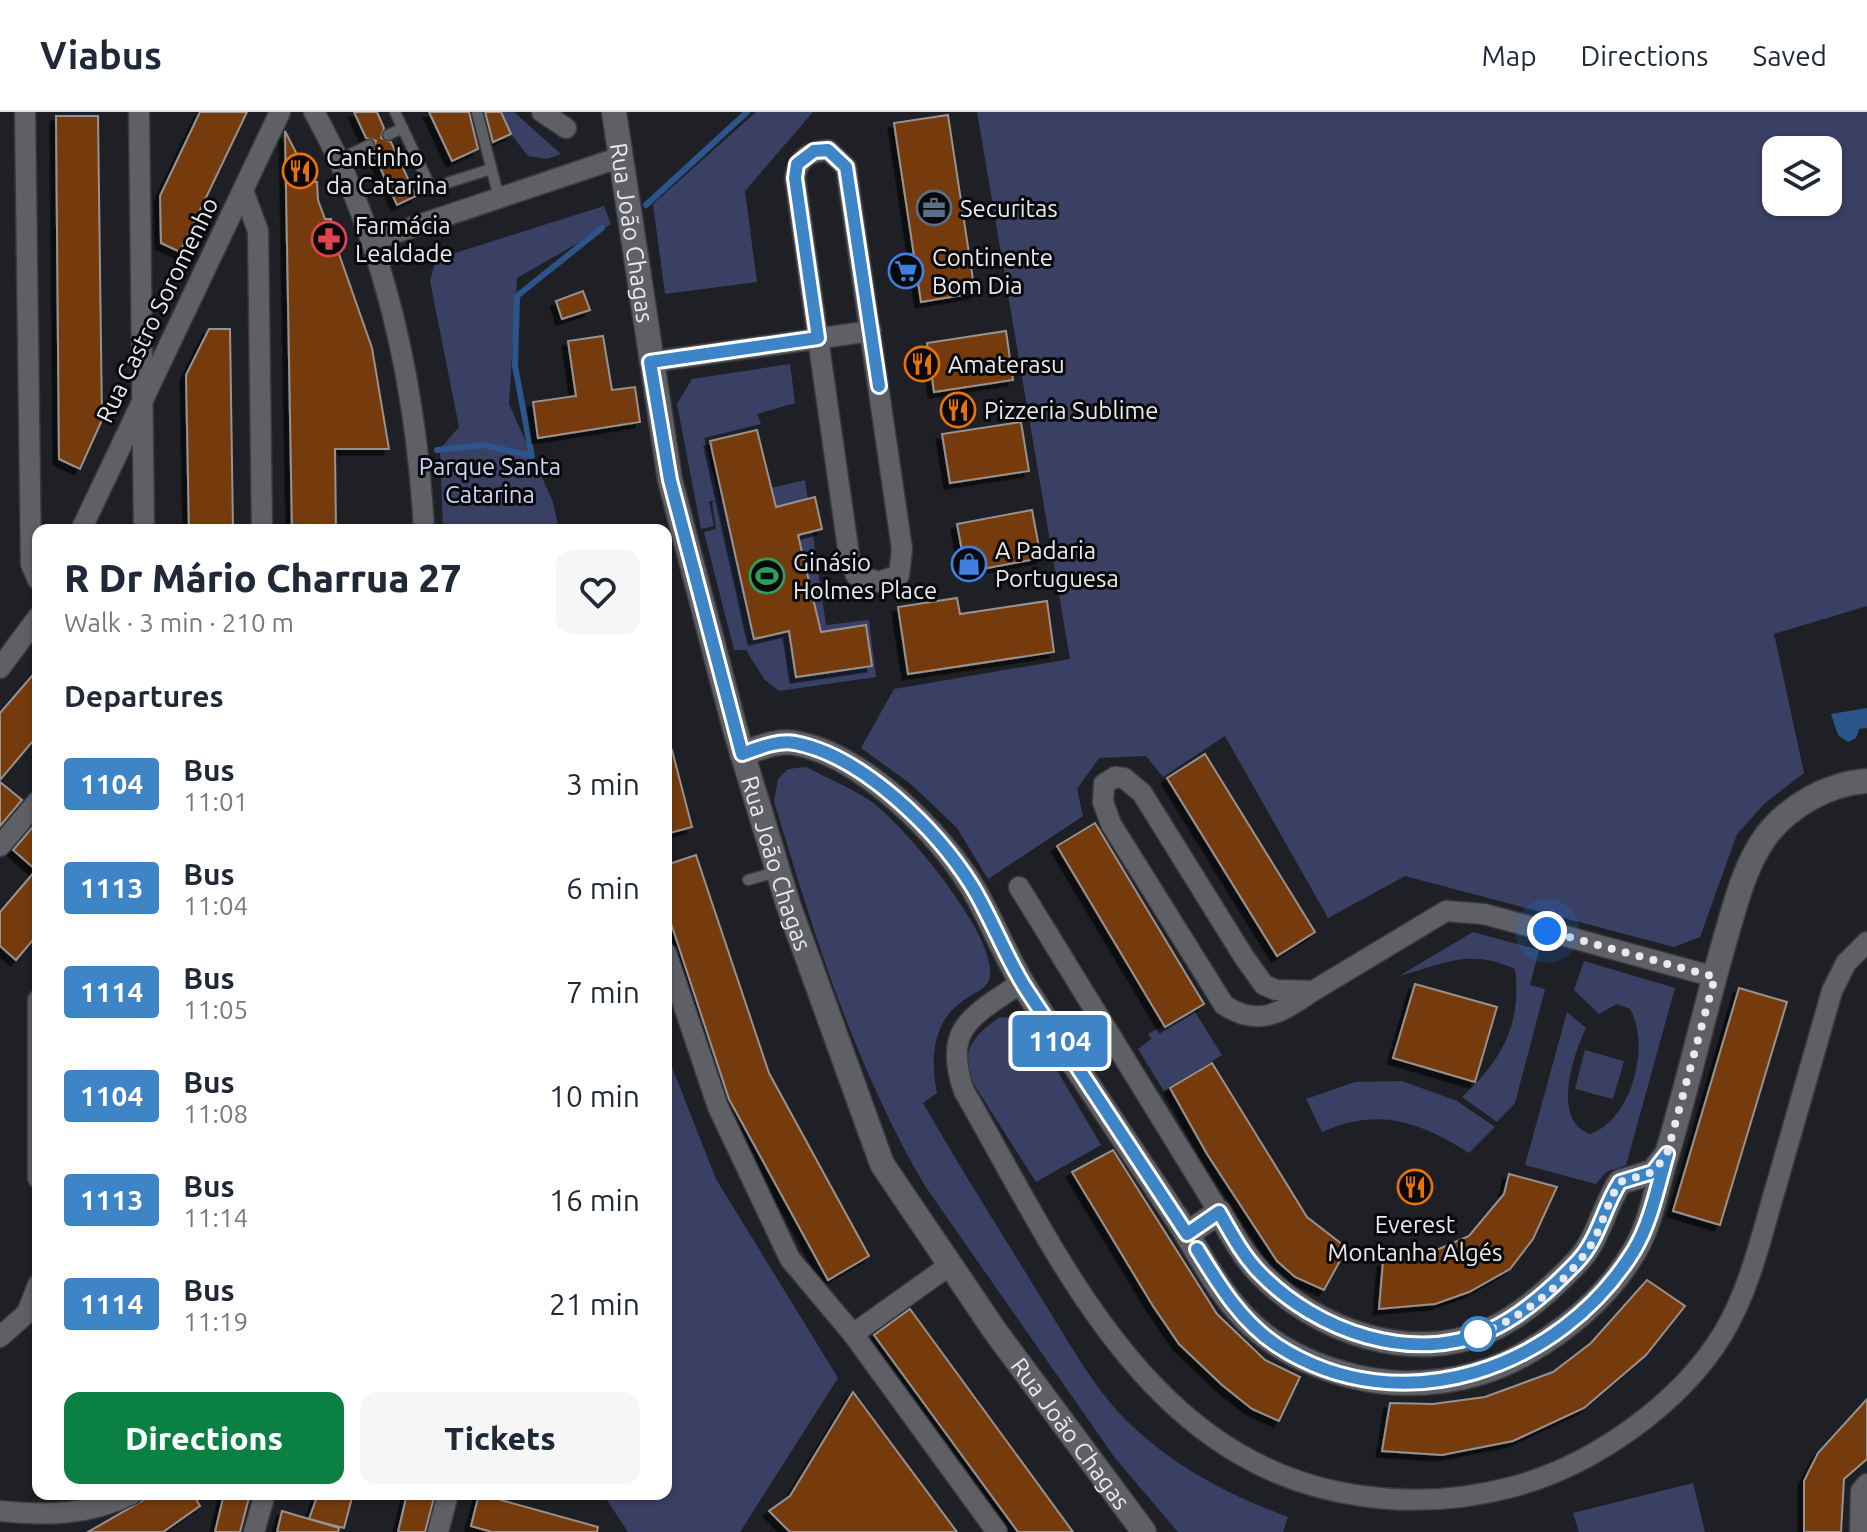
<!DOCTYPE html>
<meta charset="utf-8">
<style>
:root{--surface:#fff;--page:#f6f6f7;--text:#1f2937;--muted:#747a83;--line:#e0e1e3;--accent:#0b8043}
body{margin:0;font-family:Ubuntu,sans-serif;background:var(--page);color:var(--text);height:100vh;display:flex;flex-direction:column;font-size:30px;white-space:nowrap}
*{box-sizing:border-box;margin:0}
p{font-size:26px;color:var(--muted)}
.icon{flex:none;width:44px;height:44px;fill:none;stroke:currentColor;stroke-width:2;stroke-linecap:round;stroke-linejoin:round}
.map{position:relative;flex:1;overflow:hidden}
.drawer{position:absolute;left:32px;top:412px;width:640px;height:976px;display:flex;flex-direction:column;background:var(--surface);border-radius:16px;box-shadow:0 2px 6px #0004}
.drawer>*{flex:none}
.badge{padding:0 16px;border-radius:6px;font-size:28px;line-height:52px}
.fabs{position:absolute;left:1762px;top:24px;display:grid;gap:16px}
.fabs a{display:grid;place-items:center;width:80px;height:80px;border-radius:16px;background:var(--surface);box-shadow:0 2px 6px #0004;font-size:40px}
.you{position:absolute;width:40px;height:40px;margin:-20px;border:6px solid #fff;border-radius:50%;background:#1a73e8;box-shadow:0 0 0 12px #1a73e833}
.map>.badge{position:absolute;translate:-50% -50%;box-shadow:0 0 0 4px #fff}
h2{padding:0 32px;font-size:30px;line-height:72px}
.round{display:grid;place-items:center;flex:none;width:84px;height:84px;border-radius:16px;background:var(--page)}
.head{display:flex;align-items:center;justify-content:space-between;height:136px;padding:0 32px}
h1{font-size:38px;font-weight:800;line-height:60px}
.primary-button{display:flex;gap:16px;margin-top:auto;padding:16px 32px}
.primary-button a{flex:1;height:92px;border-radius:16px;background:var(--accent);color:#fff;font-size:32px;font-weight:800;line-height:92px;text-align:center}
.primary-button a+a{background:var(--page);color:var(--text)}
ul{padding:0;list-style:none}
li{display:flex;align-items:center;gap:24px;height:104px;padding:0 32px}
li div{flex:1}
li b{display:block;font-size:30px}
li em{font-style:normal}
li .badge{min-width:88px;font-weight:700;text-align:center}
header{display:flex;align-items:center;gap:48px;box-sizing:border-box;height:112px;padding:0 40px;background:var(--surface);border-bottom:2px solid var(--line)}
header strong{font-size:38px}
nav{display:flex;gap:44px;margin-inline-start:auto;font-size:28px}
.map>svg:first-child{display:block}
.green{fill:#3a4064;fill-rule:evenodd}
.water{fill:#2c568b}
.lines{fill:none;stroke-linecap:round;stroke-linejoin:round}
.stream{stroke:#2c568b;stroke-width:6}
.building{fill:#763a10;stroke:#98918d;stroke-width:2;filter:url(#shadow)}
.service-casing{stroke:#393a3f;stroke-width:13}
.minor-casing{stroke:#393a3f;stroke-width:23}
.tertiary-casing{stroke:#393a3f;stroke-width:27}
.service{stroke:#5f6066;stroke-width:10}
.minor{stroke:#5f6066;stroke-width:20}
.tertiary{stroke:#5f6066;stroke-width:24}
.line-casing{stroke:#fff;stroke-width:18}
.line{stroke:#3d85c6;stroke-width:12}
.walk{stroke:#e8e9ed;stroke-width:8;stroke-dasharray:0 14.4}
.stop-dot{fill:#fff;stroke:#3d85c6;stroke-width:4}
.labels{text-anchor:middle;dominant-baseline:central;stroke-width:6;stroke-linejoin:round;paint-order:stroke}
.poi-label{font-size:24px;fill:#e8e9ed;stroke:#09090c;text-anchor:start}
.street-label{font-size:24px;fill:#e8e9ed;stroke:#09090c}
.park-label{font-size:24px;fill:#cbd3f7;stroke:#09090c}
</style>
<header>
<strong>Viabus</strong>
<nav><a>Map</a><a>Directions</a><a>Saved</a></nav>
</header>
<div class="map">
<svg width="1867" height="1420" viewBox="0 0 1867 1420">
<defs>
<filter id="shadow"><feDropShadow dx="-5.5" dy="5.5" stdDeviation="0" flood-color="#0009"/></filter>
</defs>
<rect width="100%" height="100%" fill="#1e2025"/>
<g class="green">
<polygon points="501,0 514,0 561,42 547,47 528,44 511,22"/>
<polygon points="756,0 813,0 745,79 757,170 665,182 653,92"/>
<path d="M977,0H1867V494L1774,522L1804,661L1765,691L1737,722L1700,825L1674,835L1405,764L1328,806L1225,624L1163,665L1146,644L1099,646L1077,677L1083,704L988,767L957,716L912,673L861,636L894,577L1070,547ZM1776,38H1828V90H1776Z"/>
<polygon points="604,94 611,112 517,166 509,292 553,390 559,418 443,418 440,337 459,315 430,169 436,147"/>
<polygon points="790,252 795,291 757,302 761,312 704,326 720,388 805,368 826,513 869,508 876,565 779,579 764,567 746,538 734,538 704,420 716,417 712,390 716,389 709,389 714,414 701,417 677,292 692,267"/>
<path d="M806,655C827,666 852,676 872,690C902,711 1007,834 988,870C984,878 972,882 964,888C932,909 930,948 937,981L923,991C960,1056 1001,1120 1040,1184C1068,1228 1093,1277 1131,1313C1178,1357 1229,1383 1288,1405L1283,1420H1178L1115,1346L925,1074C855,955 813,820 774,689L778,667L788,657Z"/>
<path d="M1473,820L1539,838L1530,873L1545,877L1515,991L1497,1010L1462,985C1502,948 1522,912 1515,857C1468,836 1445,852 1399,864Z"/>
<path d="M1584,849L1675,876L1626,1053L1606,1060L1596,1072L1525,1053L1567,900L1586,916C1573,943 1551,1008 1590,1022C1632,1008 1651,933 1630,897L1617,892L1599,902L1574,878Z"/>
<polygon points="1193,897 1222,943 1164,979 1138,937 1151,927 1148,922"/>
<path d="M1000,905L1018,906L1031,914L1101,1033L1036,1070L968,963C963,934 977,921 1000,905Z"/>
<polygon points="1585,938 1624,949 1613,987 1575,977"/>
<polygon points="666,940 716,1067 838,1266 740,1420 628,1420 603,1382 666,1382"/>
<path d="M1402,969L1457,989L1495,1015L1469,1041C1419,1009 1378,995 1322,1020L1306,987L1355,970Z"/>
<polygon points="1693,1371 1705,1420 1579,1420 1573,1401"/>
</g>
<polygon class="water" points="1867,596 1867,616 1859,617 1856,626 1848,630 1838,623 1831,602"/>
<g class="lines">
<g class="stream">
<polyline points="646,93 747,0"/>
<polyline points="437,338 484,333 532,344 515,254 517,184 602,116"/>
</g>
</g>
<g class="building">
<polygon points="200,0 247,0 180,140 161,131 160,84"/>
<polygon points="354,0 377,0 384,16 381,26 391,30 416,84 397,93 373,40 376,29 366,26"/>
<polygon points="429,0 469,0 478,37 452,49"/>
<polygon points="485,0 501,0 511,22 493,30"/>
<polygon points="948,3 975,181 921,190 894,11"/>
<polygon points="56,4 98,4 102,308 80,357 59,347"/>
<polygon points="285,19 311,70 317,70 318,88 325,107 331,107 332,122 372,236 389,337 335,337 336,418 292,418"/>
<polygon points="583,179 590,198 562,207 556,189"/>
<polygon points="209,217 230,217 233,418 189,418 186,263"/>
<polygon points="1006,219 1013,268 934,280 927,231"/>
<polygon points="603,224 612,278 635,275 640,310 538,326 533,290 576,284 568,229"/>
<polygon points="1021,310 1029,359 950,371 942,322"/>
<polygon points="757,318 776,395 815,385 822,417 798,423 821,520 866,513 872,554 796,565 789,519 754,527 710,329"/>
<polygon points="1032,398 1041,446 966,460 957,412"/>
<polygon points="957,486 960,502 1047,489 1054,540 908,562 898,495"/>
<polygon points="38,557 38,623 0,668 0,601"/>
<polygon points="666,638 672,638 692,715 666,722"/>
<polygon points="1205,642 1315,820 1277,844 1167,666"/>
<polygon points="0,670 22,688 0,714"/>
<polygon points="38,709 38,822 16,848 0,834 0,800 36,758 13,738"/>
<polygon points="1095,711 1204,892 1165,915 1057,734"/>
<polygon points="696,743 769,961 869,1144 828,1168 729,987 666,796 666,753"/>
<polygon points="1415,872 1497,895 1475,970 1393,946"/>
<polygon points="1739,876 1787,890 1720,1113 1673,1099"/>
<polygon points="1212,951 1307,1105 1347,1136 1324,1178 1295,1165 1277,1149 1207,1042 1170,976"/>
<polygon points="1113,1038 1217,1202 1265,1248 1300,1265 1279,1309 1252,1297 1222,1273 1179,1232 1153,1194 1072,1060"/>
<polygon points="1509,1062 1557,1075 1533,1127 1510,1157 1469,1180 1435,1192 1379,1197 1383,1149 1416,1147 1469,1124 1504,1082"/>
<polygon points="1647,1168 1685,1194 1646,1243 1584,1296 1513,1329 1442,1343 1382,1339 1390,1291 1433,1292 1485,1285 1553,1260 1591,1231"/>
<polygon points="910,1197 1073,1420 1018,1420 874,1223"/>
<polygon points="853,1280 957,1420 790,1420 769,1399 790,1384"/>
<polygon points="1867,1287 1867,1347 1844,1367 1841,1420 1804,1420 1804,1369 1818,1341"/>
<polygon points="154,1382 193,1382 200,1394 163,1420 88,1420"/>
<polygon points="224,1382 250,1382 240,1420 215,1420"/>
<polygon points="318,1382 353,1382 344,1416 309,1407"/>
<polygon points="407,1382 435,1382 425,1420 398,1420"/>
<polygon points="479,1382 503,1382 501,1388 598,1415 597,1420 492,1420 471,1414"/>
<polygon points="282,1399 339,1416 338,1420 277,1420"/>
</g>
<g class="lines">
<g class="service-casing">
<g id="service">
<polyline points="395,0 431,76 491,57"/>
<polyline points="477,0 499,86"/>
<polyline points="388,23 403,16"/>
<polyline points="340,47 369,33"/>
<polyline points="748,768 776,760"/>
</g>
</g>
<g class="minor-casing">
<g id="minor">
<polyline points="25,0 31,452 38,468"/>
<polyline points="139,0 144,418"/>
<path d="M314,0C386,129 416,272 424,418"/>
<polyline points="542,0 566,16"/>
<path d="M828,38L846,55L902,437L899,463L879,470L856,463L850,450L795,66C798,46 808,40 828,38Z"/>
<polyline points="243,78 258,119 262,418"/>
<polyline points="371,129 618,46"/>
<polyline points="650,250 871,219"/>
<polyline points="81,418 280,0"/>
<polyline points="0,556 38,505"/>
<polyline points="0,734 38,689"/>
<polyline points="1019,775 1219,1100"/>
<polyline points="666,841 718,995 790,1147 853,1222"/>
<path d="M1022,870C975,903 941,914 964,979C1060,1146 1148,1355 1362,1384C1411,1391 1463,1388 1512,1375C1592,1354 1681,1292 1724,1220C1751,1174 1762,1121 1777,1071C1795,1007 1814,943 1832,879L1846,851L1867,830"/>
<path d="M1313,879C1282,900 1259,916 1224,893L1111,712L1103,690L1104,672L1115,665L1124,666L1142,681L1244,845L1264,873L1276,878L1313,879L1446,799L1484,802L1715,865"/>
<polyline points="38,888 38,1066"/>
<polyline points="950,1153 853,1222 997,1420"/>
<polyline points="0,1225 27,1201 38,1173"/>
<path d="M0,1399C46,1404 90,1403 132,1382"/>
<polyline points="254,1420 265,1382"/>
<polyline points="438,1420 448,1382"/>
<polyline points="1860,1420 1861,1379 1867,1372"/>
</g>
</g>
<g class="tertiary-casing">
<g id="tertiary">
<path id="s1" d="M614,0L670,368L735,617L788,792L882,1052L995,1219L1144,1420"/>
<path d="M742,642C759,636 777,628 795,631C862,643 941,721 974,778C992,809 1005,843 1024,874C1072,951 1124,1026 1174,1102C1199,1139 1218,1182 1252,1213C1280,1239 1319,1256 1356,1265C1411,1278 1475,1270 1524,1242C1568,1217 1609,1183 1635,1138C1650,1112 1656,1080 1664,1052C1687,977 1704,900 1726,824C1736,790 1745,753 1766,724C1789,694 1829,671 1867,669"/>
<path d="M1187,1122L1219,1100C1231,1121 1243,1143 1260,1161C1317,1220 1413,1253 1490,1218C1523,1203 1552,1176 1577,1150C1599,1127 1603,1096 1620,1070L1653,1060L1666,1043"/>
</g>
</g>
<use href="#service" class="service"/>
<use href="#minor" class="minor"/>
<use href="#tertiary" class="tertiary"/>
</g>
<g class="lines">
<g class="line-casing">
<path id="line" d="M879,274L846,55L828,38L814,39L797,52L795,66L818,226L650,250L670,368L742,642C759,636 777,628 795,631C863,644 937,718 972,774C992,807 1005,844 1026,877C1080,959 1133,1041 1187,1122L1219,1100C1231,1121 1243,1144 1260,1161C1317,1220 1413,1253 1490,1218C1523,1203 1552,1176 1577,1150C1599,1127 1603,1096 1620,1070L1653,1060L1667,1042C1658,1073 1651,1111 1633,1140C1560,1257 1401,1313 1278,1234C1241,1210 1219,1173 1197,1137"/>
</g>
<use href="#line" class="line"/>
<path class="walk" d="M1478,1222L1472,1224C1516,1211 1566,1172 1591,1133C1603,1113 1607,1090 1620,1070L1653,1060L1667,1042L1715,865L1547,819"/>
</g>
<defs>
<g id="restaurant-ring" transform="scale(1.8)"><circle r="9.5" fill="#09090c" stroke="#e8710a" stroke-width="1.5"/><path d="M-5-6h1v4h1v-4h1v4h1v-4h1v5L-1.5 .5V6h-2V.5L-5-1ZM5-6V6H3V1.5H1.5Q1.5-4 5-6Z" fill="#e8710a"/></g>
<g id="office-ring" transform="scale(1.8)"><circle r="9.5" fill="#09090c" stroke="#5c6f8a" stroke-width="1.5"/><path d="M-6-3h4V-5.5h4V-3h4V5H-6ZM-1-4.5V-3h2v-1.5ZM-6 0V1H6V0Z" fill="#5c6f8a"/></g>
<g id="pharmacy-ring" transform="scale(1.8)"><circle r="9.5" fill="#09090c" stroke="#e0444e" stroke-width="1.5"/><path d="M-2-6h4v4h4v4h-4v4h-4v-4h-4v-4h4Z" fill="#e0444e"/></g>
<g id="supermarket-ring" transform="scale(1.8)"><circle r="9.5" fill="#09090c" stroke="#3f7fe0" stroke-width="1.5"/><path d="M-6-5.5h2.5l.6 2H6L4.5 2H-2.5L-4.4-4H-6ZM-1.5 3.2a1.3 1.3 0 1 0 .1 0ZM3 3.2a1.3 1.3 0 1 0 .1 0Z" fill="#3f7fe0"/></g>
<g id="shop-ring" transform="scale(1.8)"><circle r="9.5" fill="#09090c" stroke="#3f7fe0" stroke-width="1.5"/><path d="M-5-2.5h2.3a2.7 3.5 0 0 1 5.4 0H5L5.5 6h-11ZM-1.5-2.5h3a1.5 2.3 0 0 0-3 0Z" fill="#3f7fe0"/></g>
<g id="stadium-ring" transform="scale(1.8)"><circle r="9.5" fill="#09090c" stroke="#2e9e5b" stroke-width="1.5"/><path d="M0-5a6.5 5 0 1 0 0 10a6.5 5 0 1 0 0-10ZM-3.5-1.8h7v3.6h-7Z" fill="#2e9e5b"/></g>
</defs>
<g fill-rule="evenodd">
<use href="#restaurant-ring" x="300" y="59"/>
<use href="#office-ring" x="934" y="96"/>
<use href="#pharmacy-ring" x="329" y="127"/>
<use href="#supermarket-ring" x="906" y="159"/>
<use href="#restaurant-ring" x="922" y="252"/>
<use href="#restaurant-ring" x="958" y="298"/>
<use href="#shop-ring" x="969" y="452"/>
<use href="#stadium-ring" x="767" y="464"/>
<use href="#restaurant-ring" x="1415" y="1075"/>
</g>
<circle class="stop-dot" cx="1478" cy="1222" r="16"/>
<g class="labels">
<g class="poi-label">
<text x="326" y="45">Cantinho<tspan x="326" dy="28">da Catarina</tspan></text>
<text x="960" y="96">Securitas</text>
<text x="355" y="113">Farmácia<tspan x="355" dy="28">Lealdade</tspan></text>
<text x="932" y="145">Continente<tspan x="932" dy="28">Bom Dia</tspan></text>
<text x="948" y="252">Amaterasu</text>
<text x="984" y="298">Pizzeria Sublime</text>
<text x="995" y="438">A Padaria<tspan x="995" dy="28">Portuguesa</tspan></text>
<text x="793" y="450">Ginásio<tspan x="793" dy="28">Holmes Place</tspan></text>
<text x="1415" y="1112" text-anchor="middle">Everest<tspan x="1415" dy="28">Montanha Algés</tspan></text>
</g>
<g class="street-label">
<text stroke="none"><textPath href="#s1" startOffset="122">Rua João Chagas</textPath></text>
<text transform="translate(157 198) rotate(-64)">Rua Castro Soromenho</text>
<text stroke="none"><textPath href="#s1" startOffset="770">Rua João Chagas</textPath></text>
<text stroke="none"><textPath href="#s1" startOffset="1418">Rua João Chagas</textPath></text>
</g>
<g class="park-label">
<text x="490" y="354">Parque Santa<tspan x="490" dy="28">Catarina</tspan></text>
</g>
</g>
</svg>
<div class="fabs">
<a><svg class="icon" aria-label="layers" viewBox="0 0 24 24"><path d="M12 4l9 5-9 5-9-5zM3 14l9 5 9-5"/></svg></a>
</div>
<div class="you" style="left:1547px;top:819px"></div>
<b class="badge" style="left:1060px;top:929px;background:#3d85c6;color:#fff">1104</b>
<section class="drawer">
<div class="head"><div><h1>R Dr Mário Charrua 27</h1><p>Walk · 3 min · 210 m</p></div><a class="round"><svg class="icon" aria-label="heart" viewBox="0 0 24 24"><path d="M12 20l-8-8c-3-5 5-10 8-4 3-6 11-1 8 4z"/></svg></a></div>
<h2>Departures</h2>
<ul>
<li><span class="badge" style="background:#3d85c6;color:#fff">1104</span><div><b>Bus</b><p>11:01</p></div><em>3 min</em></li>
<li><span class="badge" style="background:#3d85c6;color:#fff">1113</span><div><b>Bus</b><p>11:04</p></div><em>6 min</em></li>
<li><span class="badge" style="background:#3d85c6;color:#fff">1114</span><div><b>Bus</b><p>11:05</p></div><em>7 min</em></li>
<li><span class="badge" style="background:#3d85c6;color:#fff">1104</span><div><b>Bus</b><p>11:08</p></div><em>10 min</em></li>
<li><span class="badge" style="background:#3d85c6;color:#fff">1113</span><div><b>Bus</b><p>11:14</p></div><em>16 min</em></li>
<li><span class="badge" style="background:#3d85c6;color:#fff">1114</span><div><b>Bus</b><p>11:19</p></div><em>21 min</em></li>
</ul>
<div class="primary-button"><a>Directions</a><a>Tickets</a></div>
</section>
</div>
